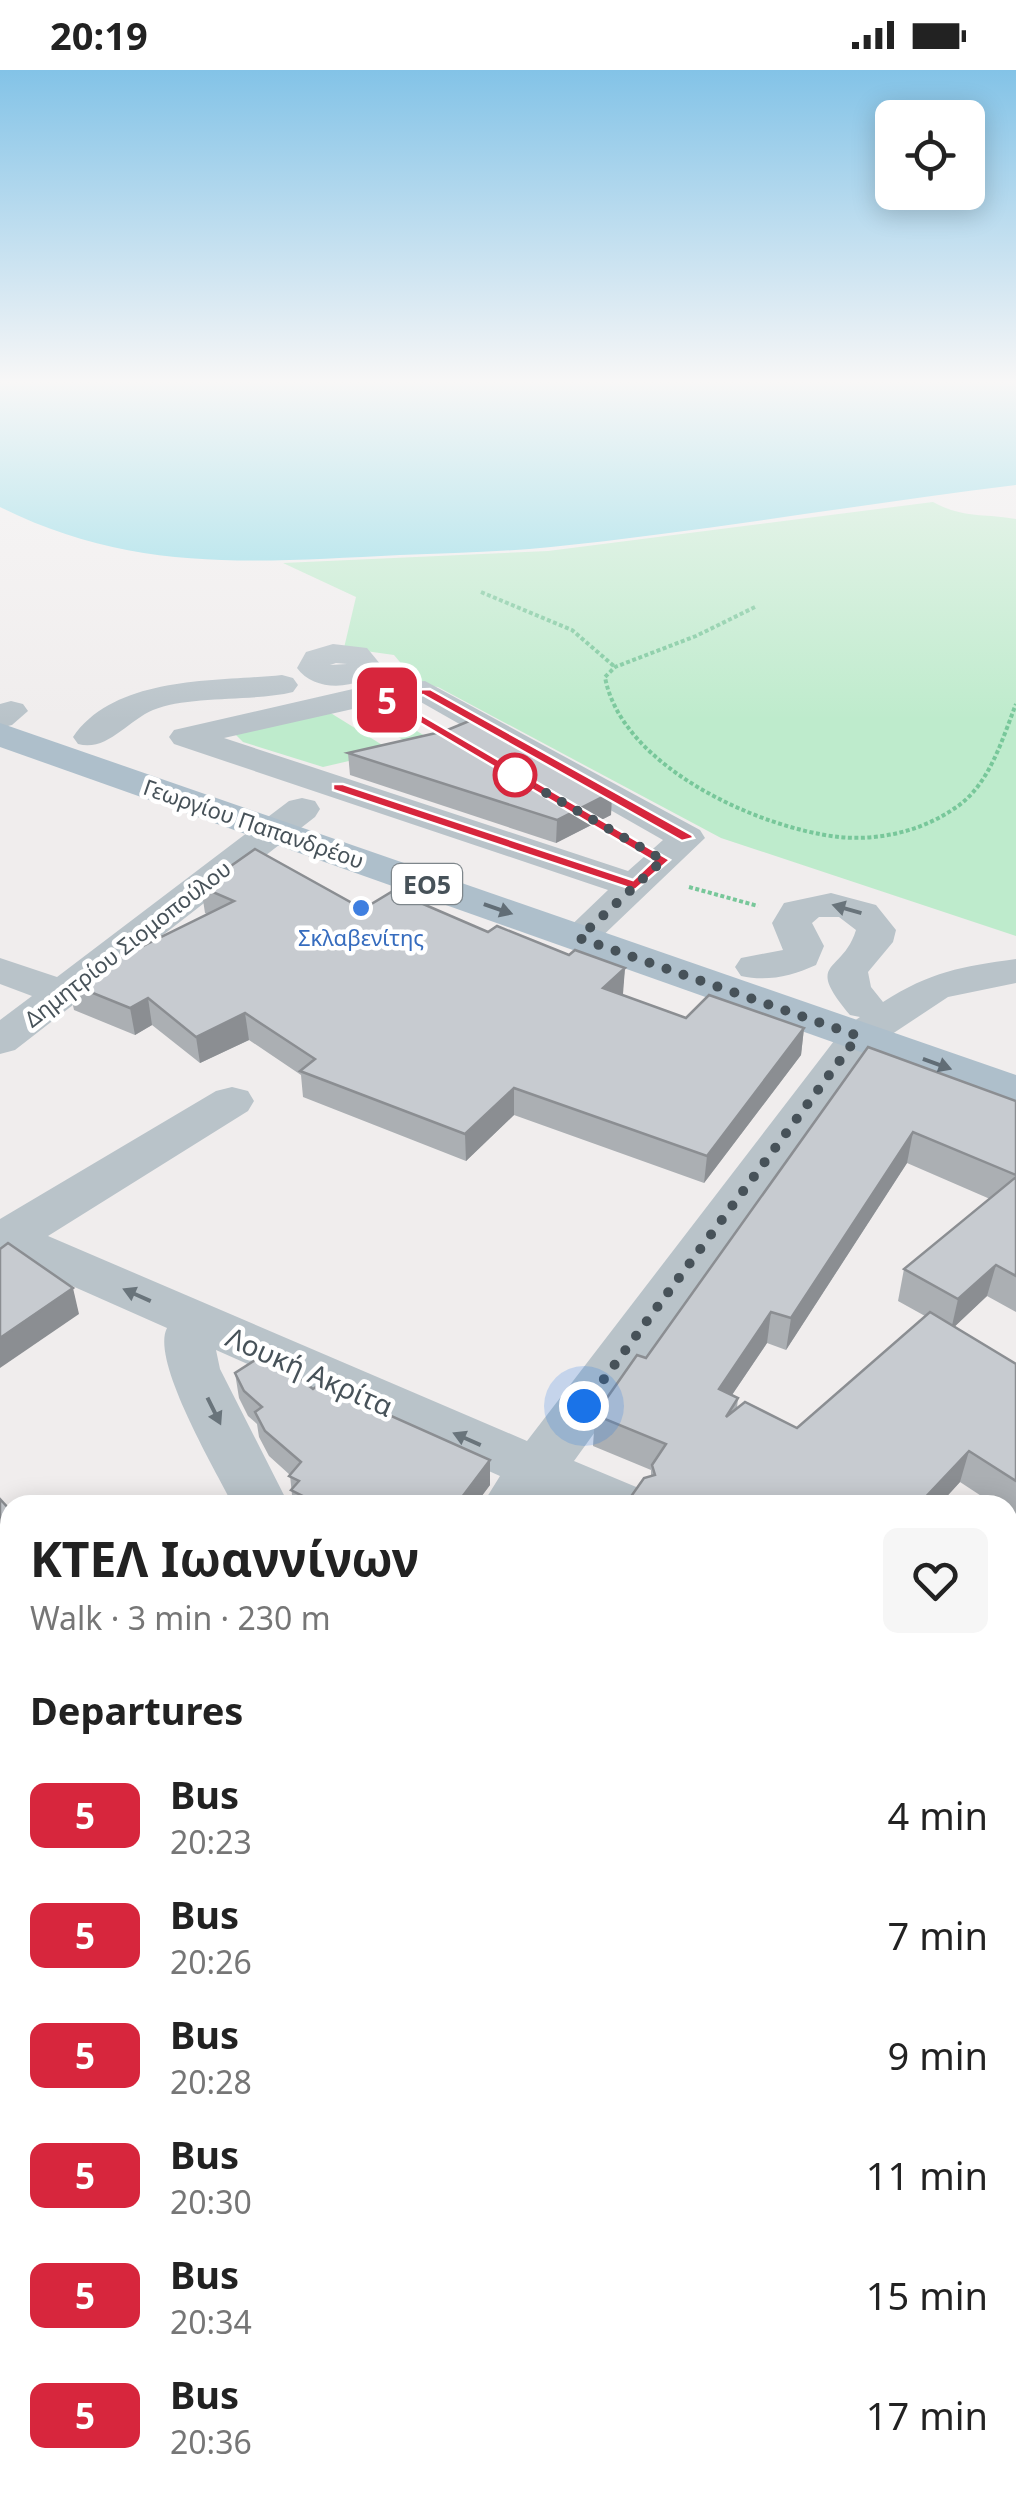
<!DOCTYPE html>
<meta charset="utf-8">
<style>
:root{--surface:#fff;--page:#f6f6f6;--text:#222;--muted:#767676}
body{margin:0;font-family:"Noto Sans",sans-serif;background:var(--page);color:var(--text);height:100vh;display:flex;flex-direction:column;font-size:38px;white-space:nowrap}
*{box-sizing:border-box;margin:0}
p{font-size:32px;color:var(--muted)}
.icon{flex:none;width:55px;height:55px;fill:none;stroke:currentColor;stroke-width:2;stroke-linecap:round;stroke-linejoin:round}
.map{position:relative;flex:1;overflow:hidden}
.sheet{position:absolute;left:0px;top:1425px;width:1018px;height:1002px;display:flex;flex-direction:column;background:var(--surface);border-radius:30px 30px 0 0;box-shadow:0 5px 25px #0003}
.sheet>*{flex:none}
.badge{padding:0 20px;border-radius:15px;font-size:35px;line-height:65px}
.controls{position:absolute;left:875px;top:30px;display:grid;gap:20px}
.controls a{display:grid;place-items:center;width:110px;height:110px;border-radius:15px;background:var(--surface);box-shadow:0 5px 25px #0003;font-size:50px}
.you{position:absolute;width:50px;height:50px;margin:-25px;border:8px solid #fff;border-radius:50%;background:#1a73e8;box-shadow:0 0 0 15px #1a73e833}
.map>.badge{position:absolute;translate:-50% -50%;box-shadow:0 0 0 5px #fff}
h2{padding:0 30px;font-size:38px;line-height:90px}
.round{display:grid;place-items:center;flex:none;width:105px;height:105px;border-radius:15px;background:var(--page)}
.summary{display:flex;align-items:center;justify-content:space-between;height:170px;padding:0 30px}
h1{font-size:48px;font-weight:700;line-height:75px}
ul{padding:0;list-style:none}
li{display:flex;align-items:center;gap:30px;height:120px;padding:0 30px}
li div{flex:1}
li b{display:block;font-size:38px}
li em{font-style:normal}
li .badge{min-width:110px;font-weight:700;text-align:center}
.status{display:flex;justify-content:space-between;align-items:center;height:70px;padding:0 50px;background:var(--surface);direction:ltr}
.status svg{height:28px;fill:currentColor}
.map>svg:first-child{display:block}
.green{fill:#beebcc}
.water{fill:#8ddae6}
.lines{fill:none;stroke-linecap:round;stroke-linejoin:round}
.path{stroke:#78c79a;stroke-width:4;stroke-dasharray:4 2.5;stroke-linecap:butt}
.minor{fill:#b9c3c9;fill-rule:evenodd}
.major{fill:#aebfcb;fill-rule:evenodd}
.wall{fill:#abafb3;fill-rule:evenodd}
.shaded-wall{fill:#8b8e92}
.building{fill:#c7cbd0;stroke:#8b8e92;stroke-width:2.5}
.oneway{fill:#616d76}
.oneway2{fill:#69747b}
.line{fill:#d7263d;stroke:#fff;stroke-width:2.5}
.walk{stroke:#475259;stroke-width:10;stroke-dasharray:0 18}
.stop-dot{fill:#fff;stroke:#d7263d;stroke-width:5}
.shop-dot{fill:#3f7fe0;stroke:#fff;stroke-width:4}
.labels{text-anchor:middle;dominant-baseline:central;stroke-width:9;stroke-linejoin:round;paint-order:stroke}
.far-street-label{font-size:22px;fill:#475259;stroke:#fff}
.far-shop-label{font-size:22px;fill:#366cbe;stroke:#fff}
.shield{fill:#fff;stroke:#7e868b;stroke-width:2.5}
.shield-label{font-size:25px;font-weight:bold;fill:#475259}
.street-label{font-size:28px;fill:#475259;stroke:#fff}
</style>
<div class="status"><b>20:19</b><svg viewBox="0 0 49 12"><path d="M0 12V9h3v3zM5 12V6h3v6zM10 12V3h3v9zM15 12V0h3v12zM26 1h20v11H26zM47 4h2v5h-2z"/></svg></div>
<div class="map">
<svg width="1016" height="2427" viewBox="0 0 1016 2427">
<rect width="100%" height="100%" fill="#f0eded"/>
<g class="green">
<path d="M933,432C965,449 982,443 1016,449V866L721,768L438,617L391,610L410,604L394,585L344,578L356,527L283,493L548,481Z"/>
<polygon points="370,632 433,671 413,676 349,637"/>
<polygon points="329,642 392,681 323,697 243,672 234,663"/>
</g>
<path class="water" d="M0,311H1016V415C861,434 706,461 551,477C501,482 450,483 400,485C256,492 134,504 0,437Z"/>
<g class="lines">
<g class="path">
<polyline points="481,522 572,560 615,597"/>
<path d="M755,537L696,566L615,597L605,607C621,696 758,758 839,767C879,771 922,761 955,738C989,716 1002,670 1016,634"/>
<polyline points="689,817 758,836"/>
</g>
<g class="minor">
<path d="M333,574L367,578L381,595C363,620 316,624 297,598L306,582ZM336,593L347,594L330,595Z"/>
<path d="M282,605L293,608L298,615L293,622C253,632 189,625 153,640C127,651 107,682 78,674L73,667C116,605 216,612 282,605Z"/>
<path d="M425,611L700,760L705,768L593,875L579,879L565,875L559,867L608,820L174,674L169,667L174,660L366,616ZM419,631L663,770L628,801L224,668L366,636Z"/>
<polygon points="11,631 23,634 28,641 12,655 0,658 0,634"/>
<polygon points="302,728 315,731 320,739 315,747 15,980 0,984 0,950 32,926 0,914 0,888 57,907 289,731"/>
<path d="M831,823L876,835L896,860L893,872L868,902L871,917L883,932C932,901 960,897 1016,889V913L948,927L874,976L574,1391L641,1419L649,1435H566L547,1427L541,1435H482L500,1406L216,1280L220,1299L289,1435H233C216,1401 150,1290 167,1258L0,1184V1149L216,1021L232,1017L248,1021L254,1031L248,1041L48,1166L527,1371L844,958L860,947L850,945C803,889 842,905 856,860L839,847H819L812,853L824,876L816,895C792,906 767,912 741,906L735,897L741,888L783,880L772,853L784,833Z"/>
<polygon points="1008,1570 1016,1573 1016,1626 1008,1623"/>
<polygon points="1008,1835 1016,1838 1016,1907 1008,1904"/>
<polygon points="10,2014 10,2095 0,2099 0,2018"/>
</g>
<g class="major">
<polygon points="0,653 1016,1005 1016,1037 0,677"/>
<polygon points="0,1799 10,1803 10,1883 0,1879"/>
<polygon points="0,1967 10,1971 10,2057 0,2053"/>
<polygon points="464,2418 567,2418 571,2427 468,2427"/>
<polygon points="595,2418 696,2418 700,2427 599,2427"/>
</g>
</g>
<g class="wall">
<polygon points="348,683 612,722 611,745 556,773 350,705"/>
<polygon points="201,817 363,839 488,862 569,885 625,898 622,925 686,948 804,958 801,985 704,1113 514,1045 466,1091 303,1027 301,1005 249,970 200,993 152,955 135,965 74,940 68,913 207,844 205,843"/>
<path d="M868,977L1016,1031V1242L987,1226L954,1257L1016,1294V1448L1008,1443V1435H995L960,1412L939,1435H625L651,1406V1400L593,1376L595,1345L646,1288ZM907,1093L990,1129L904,1199L898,1231L925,1246L797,1358L737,1338L738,1328L732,1325L767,1273L786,1280Z"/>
<polygon points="235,1303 344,1325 490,1390 490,1415 475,1435 293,1435 290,1405 269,1386 259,1367 257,1354 248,1346 239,1328"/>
<polygon points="10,1630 10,1747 0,1735 0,1636"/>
<polygon points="1016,1703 1016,1836 1008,1831 1008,1710"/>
<polygon points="758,2418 852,2418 846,2427 769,2427"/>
</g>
<g class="shaded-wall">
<polygon points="612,722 611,745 556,773 557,750"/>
<polygon points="625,898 623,924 602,944 603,918"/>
<polygon points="148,928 152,955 135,965 130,938"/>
<polygon points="245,943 249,970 200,993 196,967"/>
<polygon points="804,958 801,985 704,1113 707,1086"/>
<polygon points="514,1018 514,1045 466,1091 465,1064"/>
<polygon points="913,1062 907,1093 786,1280 791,1248"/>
<polygon points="996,1195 987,1226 951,1260 958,1229"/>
<polygon points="73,1218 79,1244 0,1298 0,1268"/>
<polygon points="771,1242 767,1273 715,1350 719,1319"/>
<polygon points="969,1381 960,1412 939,1435 918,1435"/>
<polygon points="490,1390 490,1415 475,1435 456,1435"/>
<polygon points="10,1459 10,1497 0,1471 0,1465"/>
<polygon points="10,1511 10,1551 0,1559 0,1519"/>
<polygon points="268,2418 290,2418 284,2427 262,2427"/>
</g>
<g class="building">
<polygon points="479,647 612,722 557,750 348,683 445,661"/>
<polygon points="255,779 363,839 393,821 488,862 497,856 569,885 575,880 625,898 603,918 686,948 709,925 804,958 707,1086 514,1018 465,1064 300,1001 315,989 245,943 196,967 148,928 130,938 68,913 234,831 201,817"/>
<polygon points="868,977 1016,1031 1016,1105 913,1062 791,1248 771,1242 719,1319 738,1328 726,1347 745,1332 797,1358 930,1242 1016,1294 1016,1411 969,1381 918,1435 625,1435 644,1408 655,1405 652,1395 666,1374 595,1345 637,1285 646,1288"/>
<polygon points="1016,1107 1016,1206 996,1195 958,1229 904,1199"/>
<polygon points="8,1173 73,1218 0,1268 0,1179"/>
<polygon points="266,1283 313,1319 326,1310 344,1325 490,1390 456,1435 321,1435 291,1420 299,1411 289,1406 301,1392 265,1361 255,1342 262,1337 244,1321 235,1303"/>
<polygon points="0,1429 10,1440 10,1459 0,1465"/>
<polygon points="0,1468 10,1478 10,1511 0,1519"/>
<polygon points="1008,1596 1014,1600 1008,1609"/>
<polygon points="10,1630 10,1734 0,1722 0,1636"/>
<polygon points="1016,1703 1016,1801 1008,1796 1008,1710"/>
<polygon points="147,2418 268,2418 262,2427 139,2427"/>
<polygon points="792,2418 851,2418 845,2427 803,2427"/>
</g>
<defs><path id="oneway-solid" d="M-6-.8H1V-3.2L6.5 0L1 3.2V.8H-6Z" transform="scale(2.5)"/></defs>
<g class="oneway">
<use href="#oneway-solid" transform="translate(498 839) rotate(19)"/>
<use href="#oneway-solid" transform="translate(937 994) rotate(20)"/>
</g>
<g class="oneway2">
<use href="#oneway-solid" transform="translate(847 839) rotate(-164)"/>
<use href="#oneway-solid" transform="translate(137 1225) rotate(-156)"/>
<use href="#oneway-solid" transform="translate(214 1341) rotate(64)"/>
<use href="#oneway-solid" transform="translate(467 1369) rotate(-156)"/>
</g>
<linearGradient id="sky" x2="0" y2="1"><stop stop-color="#83c3e7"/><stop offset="0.48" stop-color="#f8f7f7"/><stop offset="1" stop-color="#f8f7f7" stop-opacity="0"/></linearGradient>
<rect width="1016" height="650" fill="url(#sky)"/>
<polygon class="line" points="430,619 692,765 694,768 682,771 423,625 391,627 670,790 635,820 333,720 333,714 343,714 633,810 653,791 371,624 377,621"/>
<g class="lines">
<polyline class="walk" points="515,705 663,790 579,868 858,966 584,1336"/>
</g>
<circle class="stop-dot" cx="515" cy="705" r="20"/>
<circle class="shop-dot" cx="361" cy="838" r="10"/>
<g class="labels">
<g class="far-street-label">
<text transform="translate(254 753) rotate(19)">Γεωργίου Παπανδρέου</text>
<text transform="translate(127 873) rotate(-38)">Δημητρίου Σιομοπούλου</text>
</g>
<g class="far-shop-label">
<text x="361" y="867">Σκλαβενίτης</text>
</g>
<rect class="shield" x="392" y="794" width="70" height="40" rx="8"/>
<g class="shield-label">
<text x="427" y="814">ΕΟ5</text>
</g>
<g class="street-label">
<text transform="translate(310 1301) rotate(24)">Λουκή Ακρίτα</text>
</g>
</g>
</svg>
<div class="controls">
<a><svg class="icon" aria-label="locate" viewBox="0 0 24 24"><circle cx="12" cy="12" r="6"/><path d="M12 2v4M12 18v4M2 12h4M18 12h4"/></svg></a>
</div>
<div class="you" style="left:584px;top:1336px"></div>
<b class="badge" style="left:387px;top:630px;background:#d7263d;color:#fff">5</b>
<section class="sheet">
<div class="summary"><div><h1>ΚΤΕΛ Ιωαννίνων</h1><p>Walk · 3 min · 230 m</p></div><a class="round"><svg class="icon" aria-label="heart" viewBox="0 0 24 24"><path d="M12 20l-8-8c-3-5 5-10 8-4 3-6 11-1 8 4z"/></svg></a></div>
<h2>Departures</h2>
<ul>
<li><span class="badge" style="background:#d7263d;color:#fff">5</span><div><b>Bus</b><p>20:23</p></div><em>4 min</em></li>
<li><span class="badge" style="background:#d7263d;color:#fff">5</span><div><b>Bus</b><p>20:26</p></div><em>7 min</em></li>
<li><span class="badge" style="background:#d7263d;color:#fff">5</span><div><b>Bus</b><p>20:28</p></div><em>9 min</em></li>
<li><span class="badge" style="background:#d7263d;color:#fff">5</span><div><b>Bus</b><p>20:30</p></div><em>11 min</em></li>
<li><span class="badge" style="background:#d7263d;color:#fff">5</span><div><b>Bus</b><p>20:34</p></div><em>15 min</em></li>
<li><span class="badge" style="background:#d7263d;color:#fff">5</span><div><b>Bus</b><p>20:36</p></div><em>17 min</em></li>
</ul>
</section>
</div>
